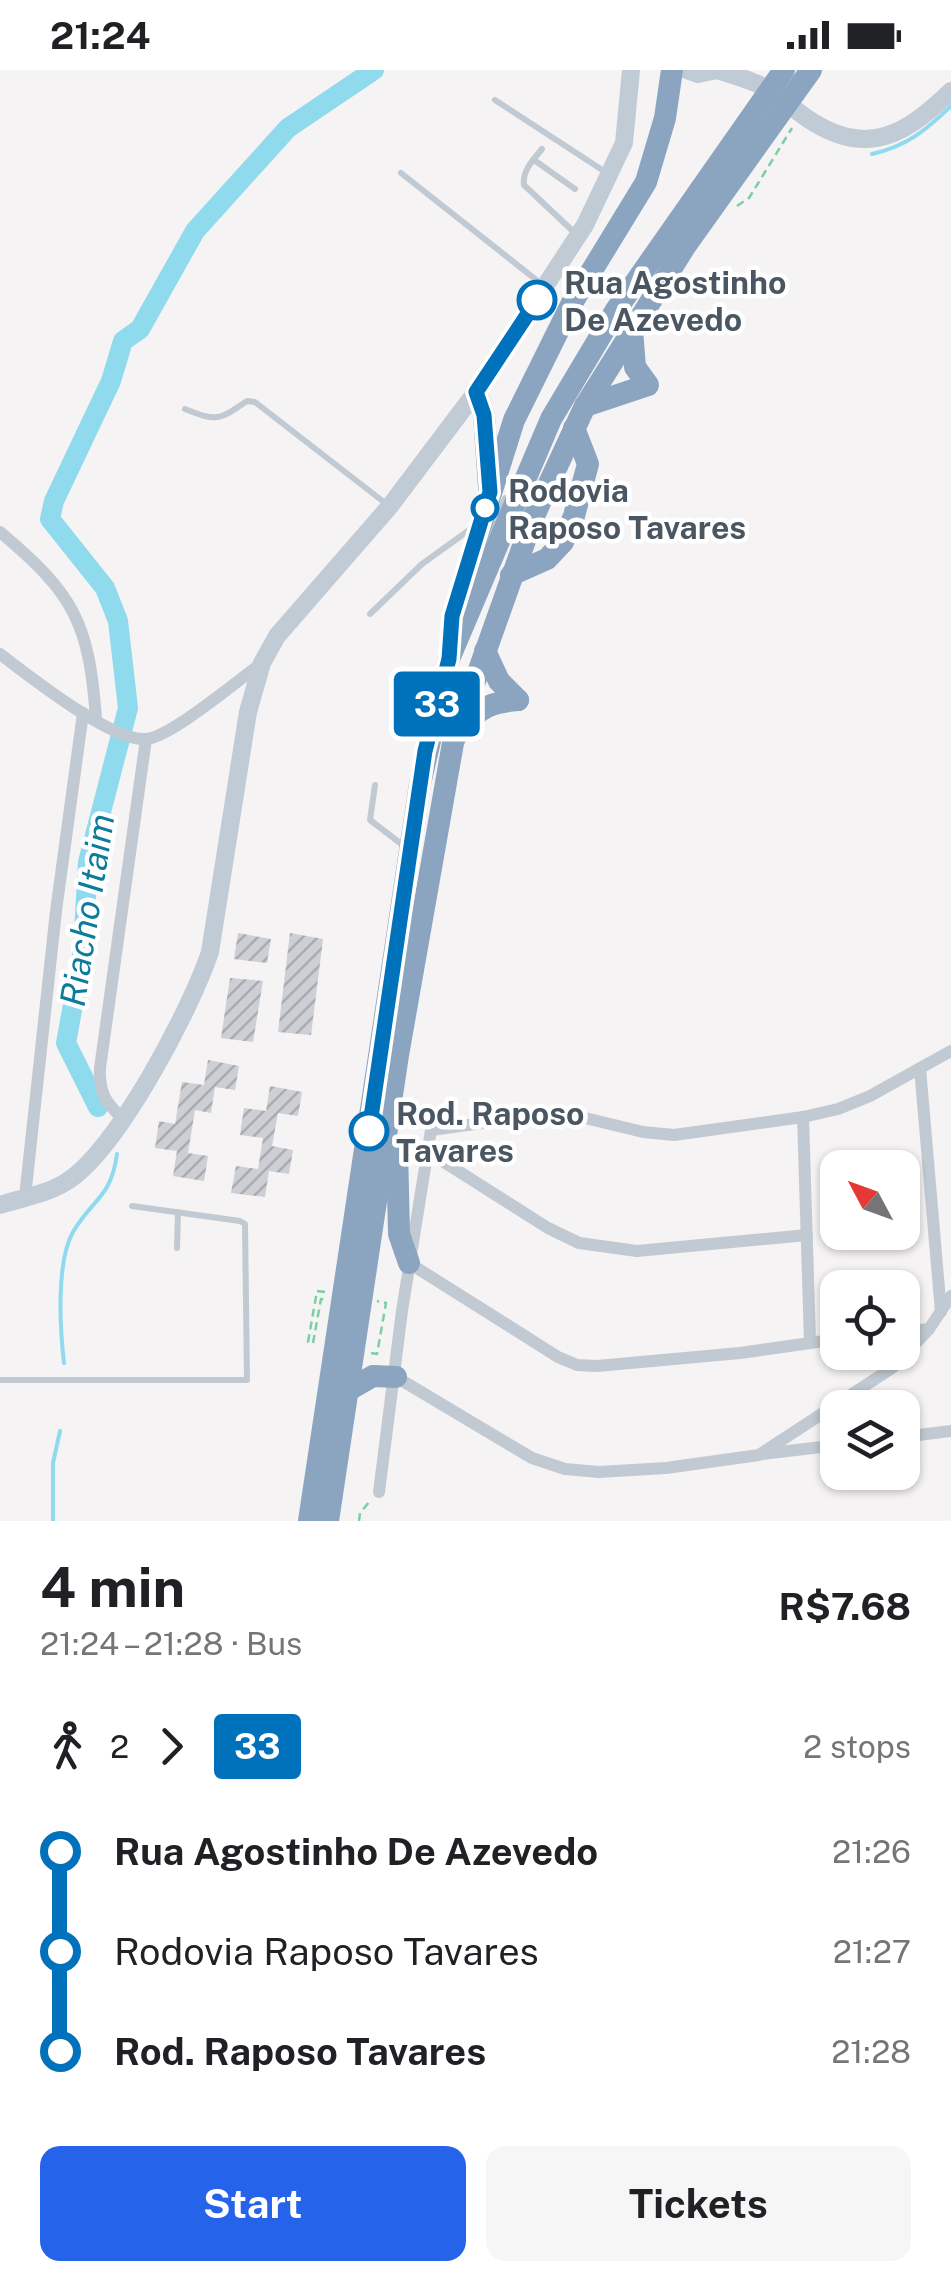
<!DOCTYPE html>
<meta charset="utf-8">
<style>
:root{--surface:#fff;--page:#f6f6f6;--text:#202124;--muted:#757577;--accent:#2563eb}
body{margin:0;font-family:"Public Sans",sans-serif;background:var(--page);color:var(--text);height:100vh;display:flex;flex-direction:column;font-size:38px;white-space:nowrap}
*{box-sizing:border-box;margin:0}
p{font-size:32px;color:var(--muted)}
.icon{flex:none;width:55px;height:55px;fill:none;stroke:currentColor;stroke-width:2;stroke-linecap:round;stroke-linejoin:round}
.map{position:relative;height:1451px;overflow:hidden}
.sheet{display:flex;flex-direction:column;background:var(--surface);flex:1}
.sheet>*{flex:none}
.badge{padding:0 20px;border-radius:8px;font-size:35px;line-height:65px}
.needle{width:65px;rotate:311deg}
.buttons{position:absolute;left:820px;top:1080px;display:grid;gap:20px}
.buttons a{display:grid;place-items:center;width:100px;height:100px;border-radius:20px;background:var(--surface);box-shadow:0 2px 8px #0004;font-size:50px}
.map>.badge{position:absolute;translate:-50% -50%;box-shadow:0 0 0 5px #fff}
.legs{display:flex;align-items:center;gap:15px;height:110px;padding:0 40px;font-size:32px}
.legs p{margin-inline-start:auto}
.summary{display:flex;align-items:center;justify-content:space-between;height:170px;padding:0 40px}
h1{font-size:55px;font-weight:700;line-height:75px}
.action{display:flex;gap:20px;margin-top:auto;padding:20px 40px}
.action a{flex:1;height:115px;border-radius:20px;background:var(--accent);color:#fff;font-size:40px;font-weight:700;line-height:115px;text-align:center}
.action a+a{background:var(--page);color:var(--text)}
ul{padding:0 40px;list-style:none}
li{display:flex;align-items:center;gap:35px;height:100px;font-size:38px}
li i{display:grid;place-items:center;width:15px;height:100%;margin:0 12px;background:currentColor}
li i::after{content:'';width:25px;height:25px;margin:-12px;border:8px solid;border-radius:50%;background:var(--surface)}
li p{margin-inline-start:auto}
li:first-child i{background:linear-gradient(#0000 50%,currentColor 0)}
li:last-child i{background:linear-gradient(currentColor 50%,#0000 0)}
.status{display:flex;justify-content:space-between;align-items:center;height:70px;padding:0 50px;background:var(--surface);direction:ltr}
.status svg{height:28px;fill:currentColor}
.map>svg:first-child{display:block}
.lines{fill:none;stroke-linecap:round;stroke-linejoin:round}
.stream{stroke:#90daee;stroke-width:4}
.river{stroke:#90daee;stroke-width:20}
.building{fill:url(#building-hatch)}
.path{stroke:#7ad0a6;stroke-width:2.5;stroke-dasharray:8 5;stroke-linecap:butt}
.service{stroke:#c1cad2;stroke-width:6}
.minor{stroke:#c1cad2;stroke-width:12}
.secondary{stroke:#c1cbd6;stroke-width:18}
.motorway{stroke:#8ba5c1;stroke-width:22}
.line-1-casing{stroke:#fff;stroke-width:22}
.line-1{stroke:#0072bc;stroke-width:15}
.stop-1-dot{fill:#fff;stroke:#0072bc;stroke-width:5}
.labels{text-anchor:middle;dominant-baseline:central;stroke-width:9;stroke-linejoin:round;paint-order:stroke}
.stop-label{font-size:32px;font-weight:bold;fill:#4a5661;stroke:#fff;text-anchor:start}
.water-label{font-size:35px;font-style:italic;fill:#0c7c9b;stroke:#fff}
</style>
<div class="status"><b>21:24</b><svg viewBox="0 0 49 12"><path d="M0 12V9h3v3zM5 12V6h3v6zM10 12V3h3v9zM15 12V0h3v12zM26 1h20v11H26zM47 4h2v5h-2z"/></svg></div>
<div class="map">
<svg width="951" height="1451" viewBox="0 0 951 1451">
<defs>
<pattern id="building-hatch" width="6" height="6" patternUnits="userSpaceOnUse" patternTransform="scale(2.5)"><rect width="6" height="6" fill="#cdcfd5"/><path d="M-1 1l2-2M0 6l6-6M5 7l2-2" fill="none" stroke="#a8abb0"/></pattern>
</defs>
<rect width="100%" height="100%" fill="#f5f3f3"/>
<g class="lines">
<g class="stream">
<path d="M872,84C907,76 925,61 951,36"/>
<path d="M64,1293C60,1259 56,1192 73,1162C93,1128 111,1128 117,1084"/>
<polyline points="53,1451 53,1393 60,1361"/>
</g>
<polyline class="river" points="98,1037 66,973 83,880 88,792 128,638 118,551 105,518 50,449 54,431 111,311 123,271 140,259 195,161 288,58 374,0"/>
</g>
<g class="building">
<polygon points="238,863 271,869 267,893 234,889"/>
<polygon points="290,863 323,869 311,965 278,962"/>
<polygon points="230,908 263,911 253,972 221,968"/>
<polygon points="208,990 239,996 235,1020 215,1017 211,1043 195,1040 188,1083 208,1086 204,1111 173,1106 177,1081 155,1078 159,1051 175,1054 182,1012 204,1015"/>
<polygon points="270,1016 302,1022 298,1046 278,1043 272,1076 293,1080 289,1104 269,1101 265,1127 231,1123 236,1096 258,1099 263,1068 240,1065 244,1038 266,1041"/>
</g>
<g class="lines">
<g class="path">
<polyline points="737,136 749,128 792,58"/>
<polyline points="325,1222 317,1221 308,1272 313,1273 321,1229 327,1230"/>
<polyline points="371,1283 377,1284 386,1233 377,1231"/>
<polyline points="359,1451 360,1443 370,1431"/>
</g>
<g class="service">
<polyline points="495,30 607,103"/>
<path d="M542,79C533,90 522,101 524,115L577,165"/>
<polyline points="534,90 575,119"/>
<polyline points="401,103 544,216"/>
<path d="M185,339C217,352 219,350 247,331L255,332L389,436"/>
<polyline points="490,462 505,428"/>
<polyline points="370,544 422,494 472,458"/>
<polyline points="375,715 370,750 404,776"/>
<polyline points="177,1178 178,1142"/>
<polyline points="0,1310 247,1310 245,1154 240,1151 132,1136"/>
</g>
<g class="minor">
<path d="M0,462C74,524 89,552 96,649"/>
<path d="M0,584C28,605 112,672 146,669C171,667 238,610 262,593"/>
<polyline points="920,998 941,1242"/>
<polyline points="803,1047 810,1272"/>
<path d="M122,1048C105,1032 99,1022 100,998L146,669"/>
<polyline points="428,1082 548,1158 579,1173 637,1181 807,1165"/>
<polyline points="25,1127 56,841 83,643"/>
<polyline points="409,1193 558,1287 577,1295 597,1296 740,1283 838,1269"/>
<polyline points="902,1262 929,1259"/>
<polyline points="396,1307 532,1388 565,1399 599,1402 666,1398 759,1385 892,1298 929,1259 951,1226"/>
<polyline points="902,1367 951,1361"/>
<polyline points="762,1384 838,1375"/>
<polyline points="379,1422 402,1241 431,1060 548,1044 585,1048 643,1062 674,1065 803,1047 838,1039 870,1026 951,981"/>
</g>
<g class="secondary">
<polyline points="687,0 698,4 717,0"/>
<path d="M717,0C732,5 748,9 762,16C780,26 795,41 813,52C870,88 908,62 951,21"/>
<path d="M0,1135C22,1128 47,1124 66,1112C117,1081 191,939 210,882L248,642L262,593L277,566L390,436L476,322L585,155L624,73L631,0"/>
</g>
<g class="motorway">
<polyline points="476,322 484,345 489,417"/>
<polyline points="585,336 648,315 635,297 632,260"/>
<polyline points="511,505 547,489 563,472 574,446 588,394 574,358"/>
<polyline points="453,544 514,350 572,233 646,112 665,48 672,0"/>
<polyline points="485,581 499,611 518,630"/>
<path d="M464,658C479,637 493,632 518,630"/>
<polyline points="397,1079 399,1164 409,1193"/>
<polyline points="347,1321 373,1306 396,1307"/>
<polyline points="309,1451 420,714 449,589 551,349 616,240 784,0"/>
<polyline points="328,1451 398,985 453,673 533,448 585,336 686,175 811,0"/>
</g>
</g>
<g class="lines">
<g class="line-1-casing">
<polyline id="line-1" points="369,1061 425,681 449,589 452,546 490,422 484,345 476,322 537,230"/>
</g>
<use href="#line-1" class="line-1"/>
</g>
<g class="stop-1-dot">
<circle cx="537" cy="230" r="18"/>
<circle cx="485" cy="438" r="12"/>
<circle cx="369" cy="1061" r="18"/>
</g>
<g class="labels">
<g class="stop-label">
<text x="564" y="212">Rua Agostinho<tspan x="564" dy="37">De Azevedo</tspan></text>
<text x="508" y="420">Rodovia<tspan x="508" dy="37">Raposo Tavares</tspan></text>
<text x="396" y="1043">Rod. Raposo<tspan x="396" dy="37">Tavares</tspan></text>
</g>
<g class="water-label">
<text transform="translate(87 840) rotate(-81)">Riacho Itaim</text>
</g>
</g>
</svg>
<div class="buttons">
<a><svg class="needle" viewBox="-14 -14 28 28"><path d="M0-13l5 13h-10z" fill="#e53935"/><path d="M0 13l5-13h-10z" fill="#757577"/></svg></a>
<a><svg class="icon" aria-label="locate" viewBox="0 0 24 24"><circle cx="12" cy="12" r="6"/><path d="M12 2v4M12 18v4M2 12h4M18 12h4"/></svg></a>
<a><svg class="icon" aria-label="layers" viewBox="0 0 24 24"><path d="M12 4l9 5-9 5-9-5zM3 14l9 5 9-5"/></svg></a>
</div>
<b class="badge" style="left:437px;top:634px;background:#0072bc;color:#fff">33</b>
</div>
<section class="sheet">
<div class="summary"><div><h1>4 min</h1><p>21:24 – 21:28 · Bus</p></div><b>R$7.68</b></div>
<div class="legs"><svg class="icon" aria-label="walk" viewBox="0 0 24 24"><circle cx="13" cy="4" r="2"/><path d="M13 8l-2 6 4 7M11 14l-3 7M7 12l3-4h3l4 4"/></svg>2<svg class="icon" aria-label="forward" viewBox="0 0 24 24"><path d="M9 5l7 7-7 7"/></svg><b class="badge" style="background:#0072bc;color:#fff">33</b><p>2 stops</p></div>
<ul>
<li><i style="color:#0072bc"></i><b>Rua Agostinho De Azevedo</b><p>21:26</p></li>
<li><i style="color:#0072bc"></i><span>Rodovia Raposo Tavares</span><p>21:27</p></li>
<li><i style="color:#0072bc"></i><b>Rod. Raposo Tavares</b><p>21:28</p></li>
</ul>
<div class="action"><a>Start</a><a>Tickets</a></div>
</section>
